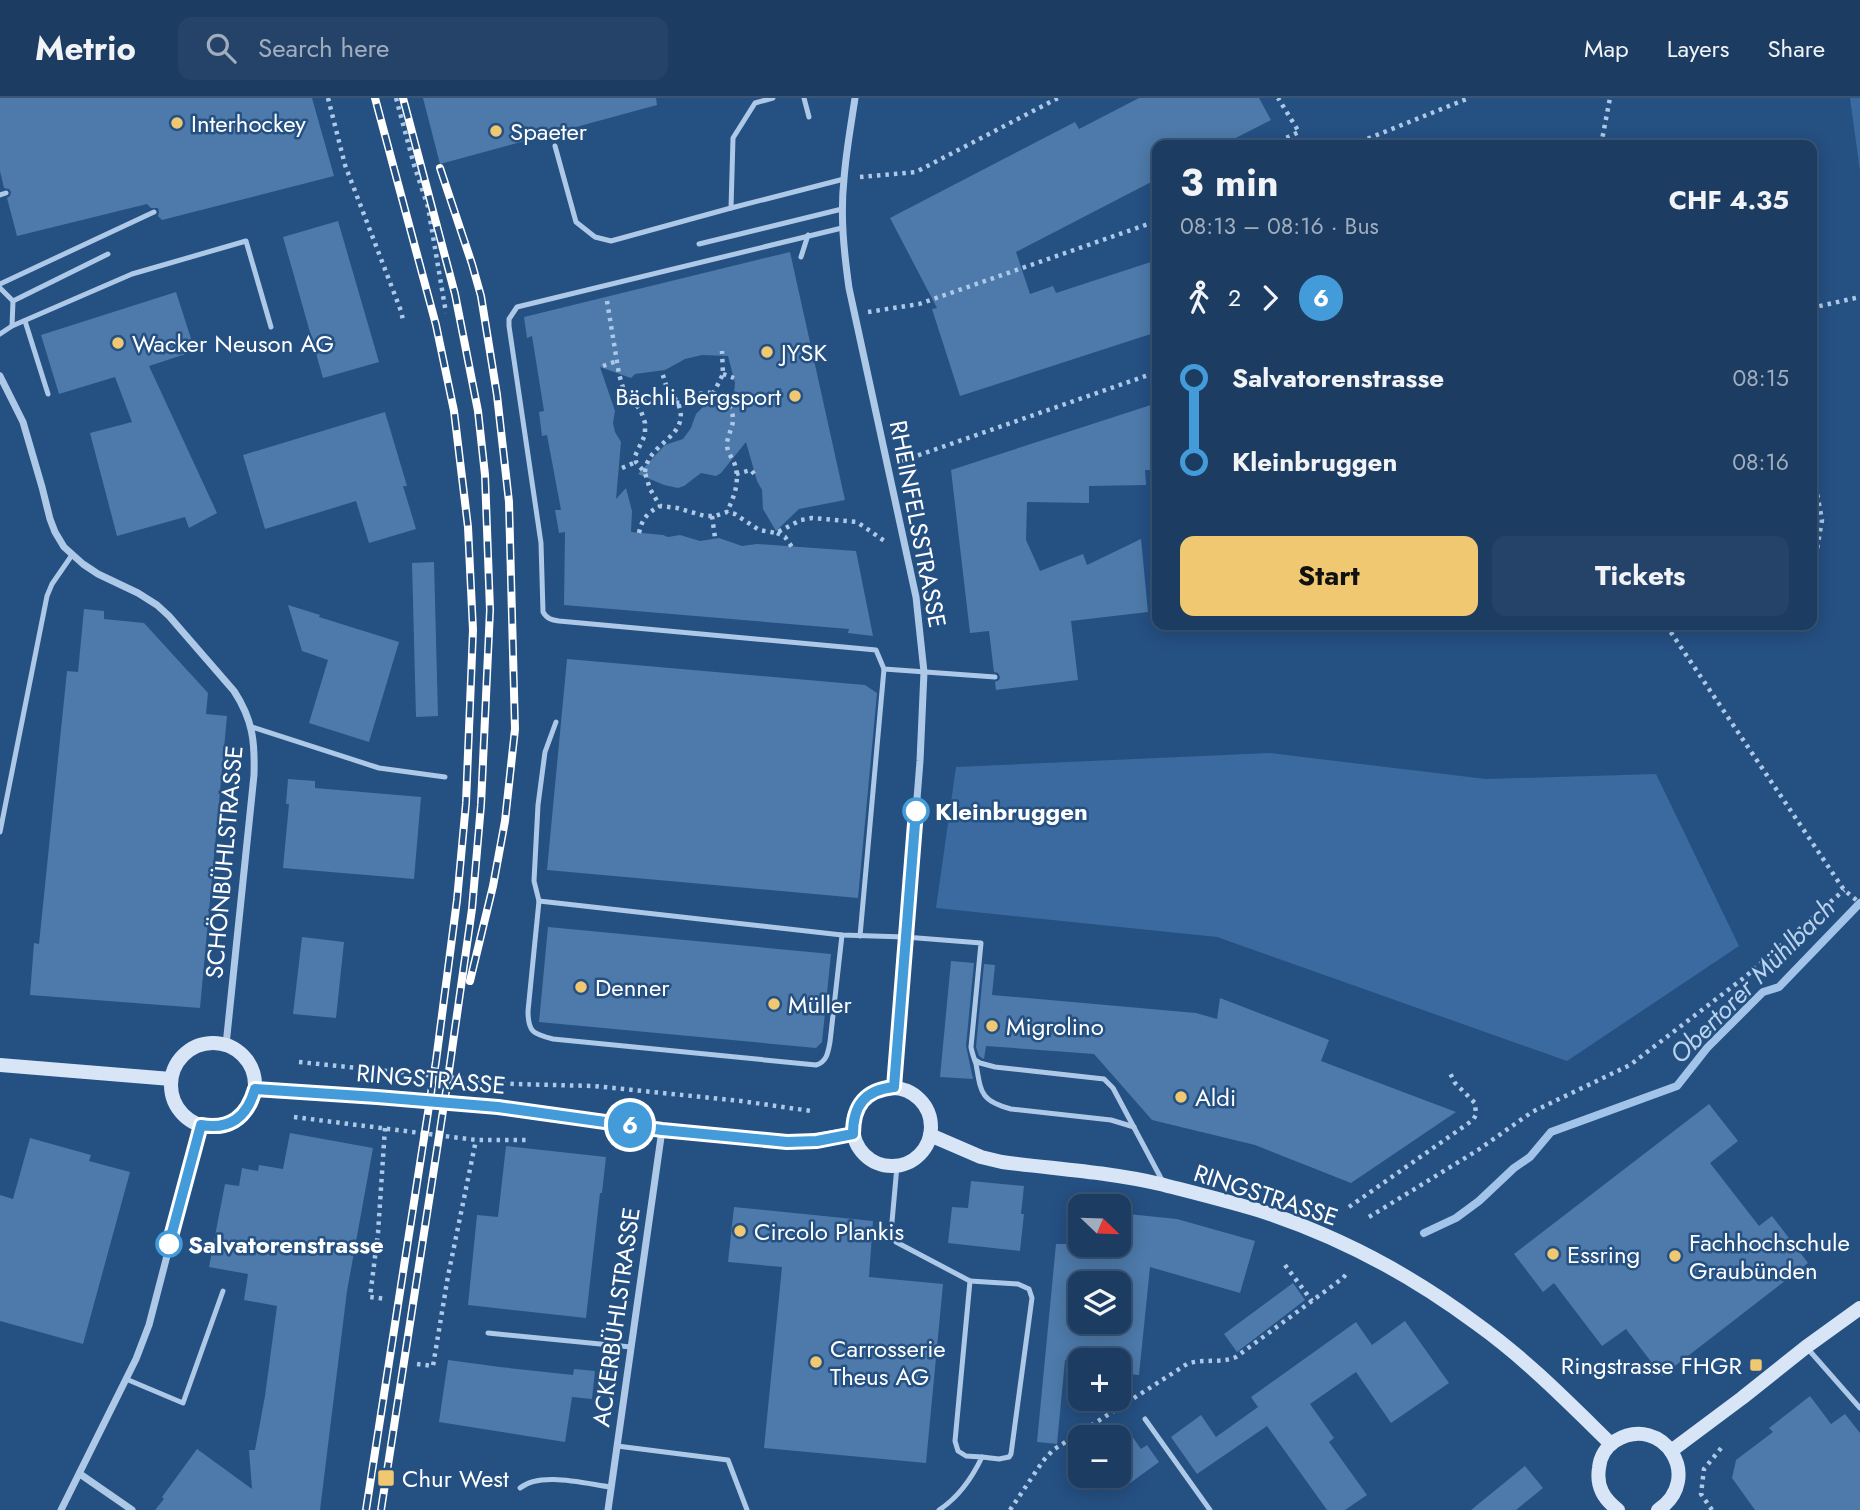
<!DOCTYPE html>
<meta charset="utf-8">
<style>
:root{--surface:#1c3c62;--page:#254368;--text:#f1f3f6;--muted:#a0adbe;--line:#3a5677;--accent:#f0c871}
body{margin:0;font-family:Jost,sans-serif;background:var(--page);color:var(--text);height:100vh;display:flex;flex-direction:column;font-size:26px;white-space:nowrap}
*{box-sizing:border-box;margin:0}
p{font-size:23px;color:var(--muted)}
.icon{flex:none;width:38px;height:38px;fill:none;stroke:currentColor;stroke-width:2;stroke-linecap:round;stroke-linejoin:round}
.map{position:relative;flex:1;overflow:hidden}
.side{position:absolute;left:1152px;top:42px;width:665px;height:490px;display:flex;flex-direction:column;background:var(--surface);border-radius:14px;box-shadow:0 4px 18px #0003,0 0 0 2px var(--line)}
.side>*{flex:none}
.badge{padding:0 14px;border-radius:23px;font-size:24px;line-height:46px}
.needle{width:46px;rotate:113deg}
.buttons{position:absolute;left:1068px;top:1096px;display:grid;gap:14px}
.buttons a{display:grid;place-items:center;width:63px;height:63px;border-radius:14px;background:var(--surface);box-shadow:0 4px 18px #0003,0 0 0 2px var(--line);font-size:35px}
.map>.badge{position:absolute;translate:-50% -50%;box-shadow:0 0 0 4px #fff}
.legs{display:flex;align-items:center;gap:10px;height:77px;padding:0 28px;font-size:23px}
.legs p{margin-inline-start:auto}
.summary{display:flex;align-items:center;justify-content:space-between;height:119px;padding:0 28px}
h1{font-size:38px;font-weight:700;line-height:52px}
.button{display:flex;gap:14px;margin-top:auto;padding:14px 28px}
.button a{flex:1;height:80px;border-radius:14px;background:var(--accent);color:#111;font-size:28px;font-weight:700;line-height:80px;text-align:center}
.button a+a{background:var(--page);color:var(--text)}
ul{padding:0 28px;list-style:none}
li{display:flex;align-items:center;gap:24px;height:84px;font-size:26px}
li i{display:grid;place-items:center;width:10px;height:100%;margin:0 9px;background:currentColor}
li i::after{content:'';width:18px;height:18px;margin:-9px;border:5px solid;border-radius:50%;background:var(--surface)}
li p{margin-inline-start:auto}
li:first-child i{background:linear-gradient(#0000 50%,currentColor 0)}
li:last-child i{background:linear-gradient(currentColor 50%,#0000 0)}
header{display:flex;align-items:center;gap:42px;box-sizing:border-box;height:98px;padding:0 35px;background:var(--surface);border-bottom:2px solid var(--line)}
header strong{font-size:33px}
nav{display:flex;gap:38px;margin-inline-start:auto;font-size:24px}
.search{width:490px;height:63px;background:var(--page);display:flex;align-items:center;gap:18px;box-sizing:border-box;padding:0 24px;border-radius:14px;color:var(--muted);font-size:26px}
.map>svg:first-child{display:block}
.green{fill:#3a6a9f}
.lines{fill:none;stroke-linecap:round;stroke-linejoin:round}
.stream{stroke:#a1c4e8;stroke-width:8}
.building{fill:#4d7aaa;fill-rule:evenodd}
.path{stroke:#adc9e7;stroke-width:4.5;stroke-dasharray:3.5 5;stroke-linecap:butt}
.lane{stroke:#adc9e7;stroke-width:5}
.street{stroke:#adc9e7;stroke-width:7}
.secondary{stroke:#d7e5f6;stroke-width:14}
.rail-casing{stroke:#fff;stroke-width:8}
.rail{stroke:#255082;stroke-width:5;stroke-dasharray:16;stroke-linecap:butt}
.line-1-casing{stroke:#fff;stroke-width:16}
.line-1{stroke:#439cd9;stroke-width:10}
.poi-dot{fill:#f0c871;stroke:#255082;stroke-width:2.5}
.stop-1-dot{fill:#fff;stroke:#439cd9;stroke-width:3.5}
.labels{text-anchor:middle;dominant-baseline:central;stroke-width:5;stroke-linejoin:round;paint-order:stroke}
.poi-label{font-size:24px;fill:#fff;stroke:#255082;text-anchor:start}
.street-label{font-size:24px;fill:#fff;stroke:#255082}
.stop-label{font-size:24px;font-weight:bold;fill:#fff;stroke:#255082;text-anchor:start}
.water-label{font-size:26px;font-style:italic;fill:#b8d3ee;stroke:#255082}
</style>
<header>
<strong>Metrio</strong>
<div class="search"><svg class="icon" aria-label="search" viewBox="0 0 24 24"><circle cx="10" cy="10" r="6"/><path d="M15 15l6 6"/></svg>Search here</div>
<nav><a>Map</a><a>Layers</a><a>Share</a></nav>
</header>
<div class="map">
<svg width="1860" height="1412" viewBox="0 0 1860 1412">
<rect width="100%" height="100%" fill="#255082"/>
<g class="green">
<polygon points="1850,0 1860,0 1860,73"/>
<polygon points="1269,655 1486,681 1656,676 1739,848 1567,963 1217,839 936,810 956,669"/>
</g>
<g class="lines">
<polyline class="stream" points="1424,1135 1456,1120 1479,1103 1514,1070 1530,1059 1551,1034 1677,988 1707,950 1763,894 1779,889 1860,805"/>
</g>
<g class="building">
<polygon points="0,0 312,0 334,78 162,122 158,118 159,114 158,110 151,110 147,106 17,138 7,100 10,98 11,94 9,91 4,90 0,73"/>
<polygon points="423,0 656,0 657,7 440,66"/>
<polygon points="1139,0 1259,0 1271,22 1222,47 1157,47 1157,81 1016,154 1030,196 1053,188 1056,195 1157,162 1157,234 960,298 932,211 937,210 890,120 1075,24 1079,31"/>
<polygon points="338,123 379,264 323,280 283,139"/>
<polygon points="790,154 845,402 799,411 776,433 763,411 762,392 757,383 746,344 721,375 716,378 701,375 684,388 678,390 664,387 638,376 665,347 683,341 691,330 696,316 704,308 733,307 735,285 728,258 702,257 685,261 665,272 635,276 631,280 600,269 615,313 613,325 615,334 621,344 616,401 626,390 632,413 631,434 663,437 668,439 680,437 700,443 719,440 742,448 757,446 856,453 873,538 848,535 849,531 564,507 565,434 559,435 555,412 561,412 547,337 542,338 539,314 544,313 532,238 527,240 524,219"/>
<polygon points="176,194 195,253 149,268 217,415 189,430 185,419 117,438 90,335 132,324 115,279 59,296 41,237"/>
<polygon points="1157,305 1157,372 1145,372 1146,387 1089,388 1089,405 1027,404 1026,442 1040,473 1083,456 1087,467 1141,441 1148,514 1071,523 1078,582 996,592 995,584 999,582 1000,579 998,575 994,574 989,533 970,535 951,372"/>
<polygon points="385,314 407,388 403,388 416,431 369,445 356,403 265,431 243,357"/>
<polygon points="434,464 438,618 416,619 412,465"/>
<polygon points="288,507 320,517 319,519 399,544 369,644 309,625 328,562 302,553"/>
<polygon points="84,511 104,513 104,521 144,525 208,595 206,616 227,618 200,910 30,897 34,845 39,846 67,573 78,574"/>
<polygon points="567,561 865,587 877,595 858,800 547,772"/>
<polygon points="288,681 315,683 315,690 421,699 414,781 283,770 289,706 286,706"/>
<polygon points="548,829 831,856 822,944 816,950 539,924"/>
<polygon points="302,839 344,844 336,920 293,916"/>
<polygon points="951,863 974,865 966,948 973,981 940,979"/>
<polygon points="984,866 995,867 992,897 1196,915 1217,921 1220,900 1329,942 1321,963 1456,1014 1351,1085 1255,1047 1152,1022 1094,956 986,948 984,961 982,960 979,958 976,949"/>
<polygon points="1709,1006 1738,1043 1710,1065 1759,1128 1772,1118 1808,1165 1662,1278 1626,1231 1602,1248 1554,1185 1543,1194 1514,1156"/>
<polygon points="290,1035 373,1050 347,1193 320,1412 155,1412 164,1401 162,1399 197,1351 252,1391 249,1352 255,1352 265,1298 277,1208 244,1202 248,1176 209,1169 225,1086 239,1088 242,1070 258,1073 259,1067 283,1071"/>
<polygon points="30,1040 91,1057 89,1063 130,1074 83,1246 0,1223 0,1097 13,1101"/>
<polygon points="506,1048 606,1059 602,1095 600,1095 586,1220 468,1207 477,1117 498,1119"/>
<polygon points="971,1083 1024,1088 1021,1116 1024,1116 1020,1153 948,1145 952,1109 968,1110"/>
<polygon points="734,1109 873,1123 869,1179 943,1186 926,1365 764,1350 782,1169 728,1164"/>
<path d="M1118,1115L1177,1121L1255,1143L1240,1195L1150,1169L1139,1277L1118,1275V1262H1065L1057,1346L1037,1344L1056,1146H1118ZM1080,1185H1118V1223H1080Z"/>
<polygon points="1293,1185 1305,1202 1237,1254 1224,1236"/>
<polygon points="1405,1223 1449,1285 1391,1325 1356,1274 1310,1306 1334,1340 1329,1344 1367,1397 1345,1412 1327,1412 1267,1328 1197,1376 1171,1339 1201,1317 1216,1339 1258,1309 1251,1299 1356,1224 1372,1247"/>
<polygon points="448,1262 500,1269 573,1277 574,1271 595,1273 592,1301 572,1299 565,1344 439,1324"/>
<polygon points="1810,1298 1831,1326 1845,1316 1860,1335 1860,1412 1755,1412 1732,1380 1736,1362 1773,1334 1769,1330"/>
<polygon points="1127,1331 1141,1351 1147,1347 1159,1364 1122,1391 1113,1377 1118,1377 1118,1339 1115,1339"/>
<polygon points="1525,1368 1543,1390 1516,1412 1471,1412"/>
</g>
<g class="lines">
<g class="path">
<polyline points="328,0 345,67 401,213 403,222"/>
<polyline points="396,0 414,67 428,109 446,215"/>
<polyline points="1271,47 1299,34 1278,0"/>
<polyline points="1352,47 1469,0"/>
<polyline points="1601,47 1610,0"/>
<polyline points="860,79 916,74 1058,0"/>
<polyline points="607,203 619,276 623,290 641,313 645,325 645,337 635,358 636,364 645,375 650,391 660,408 677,410 705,418 715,418 727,414 735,416 759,432 776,435 801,422 812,420 857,424 886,444"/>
<polyline points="1811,210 1860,199"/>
<polyline points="868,214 919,206 1157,123"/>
<polyline points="603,268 617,263"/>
<polyline points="723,276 734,280"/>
<polyline points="713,296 723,276 722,253"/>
<path d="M635,306C651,297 662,300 679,305C687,303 695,296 704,295C717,292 733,307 733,321C733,330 727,338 727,347C727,354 733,361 735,367C740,384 734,399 727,414"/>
<polyline points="902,363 1157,274"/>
<polyline points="1811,363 1822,422 1816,457"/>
<polyline points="622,370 636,364"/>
<path d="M645,374C647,345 690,339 679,308C677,300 669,296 667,289C664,283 664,278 661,273"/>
<polyline points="736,376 751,372 755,377"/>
<polyline points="712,418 715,440"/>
<path d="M639,435C642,421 647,415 660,408"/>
<polyline points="777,435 785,439 794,452"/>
<polyline points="1666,527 1844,792 1860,805"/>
<polyline points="299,964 514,986 594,988 741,1003 811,1013"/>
<polyline points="294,1019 476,1042 529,1042"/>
<polyline points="385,1030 378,1135 370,1199 386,1201"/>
<polyline points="1349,1109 1473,1022 1476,1017 1475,1005 1455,985 1449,973"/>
<polyline points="1369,1119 1478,1052 1532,1014 1630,967 1745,879 1844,792"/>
<polyline points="1285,1167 1312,1203"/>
<polyline points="417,1266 433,1268 448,1178 476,1042"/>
<path d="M1010,1412L1043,1363L1053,1352L1187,1266C1203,1260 1221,1266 1236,1259L1343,1180L1348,1174"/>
<polyline points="1712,1412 1701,1396 1704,1371 1722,1349"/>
</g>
<g class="lane">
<polyline points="804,0 809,19"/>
<polyline points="555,48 576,124 595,139 611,143 731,110 733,40 755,5 773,0"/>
<polyline points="0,97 6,95"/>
<polyline points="731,110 844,81"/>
<path d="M842,130L517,209L509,221V228L541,445L543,514C547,521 552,522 559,523L876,552L884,571L995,579"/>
<polyline points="699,146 842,111"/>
<polyline points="801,159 808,137"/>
<polyline points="0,186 154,114"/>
<polyline points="0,190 13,203"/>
<polyline points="25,223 48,296"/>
<polyline points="12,228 13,203 108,156"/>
<polyline points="0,236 12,228 132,176 246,143 271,229"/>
<path d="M556,624L545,654L538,707L534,783L539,803L528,913C528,934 533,936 553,941L816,967C827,964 828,954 830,944L842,837"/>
<polyline points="252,629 379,670 445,679"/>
<polyline points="0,734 47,498 52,486 72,457"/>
<path d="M539,803L842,837L905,839L981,845L971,949C972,955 974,960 976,966C981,994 980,1003 1011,1011L1111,1022L1134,1029"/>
<polyline points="860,838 884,571"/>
<polyline points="975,962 980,965 995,969 1104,981 1113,990 1163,1084"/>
<path d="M897,1068L891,1135L896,1144L970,1183L955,1343L958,1353L966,1358L982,1359C972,1380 959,1399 939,1412"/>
<polyline points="970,1183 1018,1186 1029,1191 1032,1200 1011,1356 1009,1359 999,1361 982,1359"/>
<polyline points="488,1235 631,1249"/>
<polyline points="1808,1251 1860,1310"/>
<polyline points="126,1281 183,1305 223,1193"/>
<polyline points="1145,1321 1210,1412"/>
<polyline points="617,1348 728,1362 747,1412"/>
<path d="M520,1390C540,1373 587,1386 611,1389"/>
</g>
<g class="street">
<path d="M855,0C851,27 846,54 844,81C840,118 844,154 849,190L916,499L924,574L920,663L894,989"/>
<path d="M0,278L23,324L42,389L50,421L55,434L64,449L83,466L98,476L138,495L157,507L169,518L234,593C253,622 255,644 254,677L226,947"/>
<polyline points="80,1376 132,1412"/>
<polyline points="61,1412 136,1261 149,1227 201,1027"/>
<polyline points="608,1412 662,1032"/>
</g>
<g class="secondary">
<circle cx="213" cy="987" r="42"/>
<polyline points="0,967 171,981"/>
<circle cx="892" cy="1029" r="39"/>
<polyline points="255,991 377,999 498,1009 662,1032 787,1044 803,1044 853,1036"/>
<path d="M930,1037L981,1059L1002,1064C1054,1071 1109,1074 1160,1086C1195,1095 1232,1104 1267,1115C1342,1140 1414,1179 1477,1226C1526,1261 1568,1304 1611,1346"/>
<polyline points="1671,1353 1742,1300 1806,1249 1860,1210"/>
<path d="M1618,1412C1604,1401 1596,1389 1599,1370C1600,1359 1606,1349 1615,1343C1663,1314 1705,1381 1658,1412"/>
</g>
<g class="rail-casing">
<g id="rail">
<polyline points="440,70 472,166 481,198 497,297 509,404 515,631 505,723 493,788 470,883"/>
<polyline points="366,1412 436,963 457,802 466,705 473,532 468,429 454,313 436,227 375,0"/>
<polyline points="381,1412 447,987 472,811 481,707 490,512 485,377 478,313 455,196 403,0"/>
</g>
</g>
<use href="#rail" class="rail"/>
</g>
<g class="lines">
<g class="line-1-casing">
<path id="line-1" d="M169,1146L201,1027C230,1032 247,1019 255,991L377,999L498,1009L662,1032L787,1044L817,1043L853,1036C853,1007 865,992 894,989L916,713"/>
</g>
<use href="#line-1" class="line-1"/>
</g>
<g class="poi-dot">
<circle cx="177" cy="25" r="7"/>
<circle cx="496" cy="33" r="7"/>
<circle cx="118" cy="245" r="7"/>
<circle cx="767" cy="254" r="7"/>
<circle cx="795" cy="298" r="7"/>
<circle cx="581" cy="889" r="7"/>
<circle cx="774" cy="906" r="7"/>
<circle cx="992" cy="928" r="7"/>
<circle cx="1181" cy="999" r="7"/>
<circle cx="740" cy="1133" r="7"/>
<circle cx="1553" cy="1156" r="7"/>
<circle cx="1675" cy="1158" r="7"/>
<circle cx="816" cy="1264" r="7"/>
<rect x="1749" y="1260" width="14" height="14" rx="3.5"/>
<rect x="377" y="1371" width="18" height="18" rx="3.5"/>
</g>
<g class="stop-1-dot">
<circle cx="916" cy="713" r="12"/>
<circle cx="169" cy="1146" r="12"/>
</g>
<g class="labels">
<g class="poi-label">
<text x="191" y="25">Interhockey</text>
<text x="510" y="33">Spaeter</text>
<text x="132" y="245">Wacker Neuson AG</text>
<text x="781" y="254">JYSK</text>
<text x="781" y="298" text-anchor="end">Bächli Bergsport</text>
<text x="595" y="889">Denner</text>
<text x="788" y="906">Müller</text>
<text x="1006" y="928">Migrolino</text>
<text x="1195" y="999">Aldi</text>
<text x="754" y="1133">Circolo Plankis</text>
<text x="1689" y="1144">Fachhochschule<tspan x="1689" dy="28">Graubünden</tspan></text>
<text x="1567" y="1156">Essring</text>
<text x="830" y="1250">Carrosserie<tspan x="830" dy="28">Theus AG</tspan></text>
<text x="1742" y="1267" text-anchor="end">Ringstrasse FHGR</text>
<text x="402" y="1380">Chur West</text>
</g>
<g class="street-label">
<text transform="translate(918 426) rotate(79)">RHEINFELSSTRASSE</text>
<text transform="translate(224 764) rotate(-85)">SCHÖNBÜHLSTRASSE</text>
<text transform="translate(431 981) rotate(5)">RINGSTRASSE</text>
<text transform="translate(1266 1097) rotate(18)">RINGSTRASSE</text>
<text transform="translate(616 1219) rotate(-82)">ACKERBÜHLSTRASSE</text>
</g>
<g class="stop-label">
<text x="935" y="713">Kleinbruggen</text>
<text x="188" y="1146">Salvatorenstrasse</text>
</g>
<g class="water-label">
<text transform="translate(1752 883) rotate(-45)">Obertorer Mühlbach</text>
</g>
</g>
</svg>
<div class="buttons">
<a><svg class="needle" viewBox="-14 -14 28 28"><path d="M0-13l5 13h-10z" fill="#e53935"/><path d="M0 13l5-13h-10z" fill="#a0adbe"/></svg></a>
<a><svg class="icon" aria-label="layers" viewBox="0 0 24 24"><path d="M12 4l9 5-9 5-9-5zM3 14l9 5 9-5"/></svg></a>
<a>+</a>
<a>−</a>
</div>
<b class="badge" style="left:630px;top:1027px;background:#439cd9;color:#fff">6</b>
<section class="side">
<div class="summary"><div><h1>3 min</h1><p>08:13 – 08:16 · Bus</p></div><b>CHF 4.35</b></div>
<div class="legs"><svg class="icon" aria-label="walk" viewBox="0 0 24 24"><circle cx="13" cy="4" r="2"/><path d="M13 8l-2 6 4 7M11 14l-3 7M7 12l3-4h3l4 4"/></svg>2<svg class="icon" aria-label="forward" viewBox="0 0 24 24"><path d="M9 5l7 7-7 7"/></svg><b class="badge" style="background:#439cd9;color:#fff">6</b></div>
<ul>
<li><i style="color:#439cd9"></i><b>Salvatorenstrasse</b><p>08:15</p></li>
<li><i style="color:#439cd9"></i><b>Kleinbruggen</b><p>08:16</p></li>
</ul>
<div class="button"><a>Start</a><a>Tickets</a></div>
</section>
</div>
